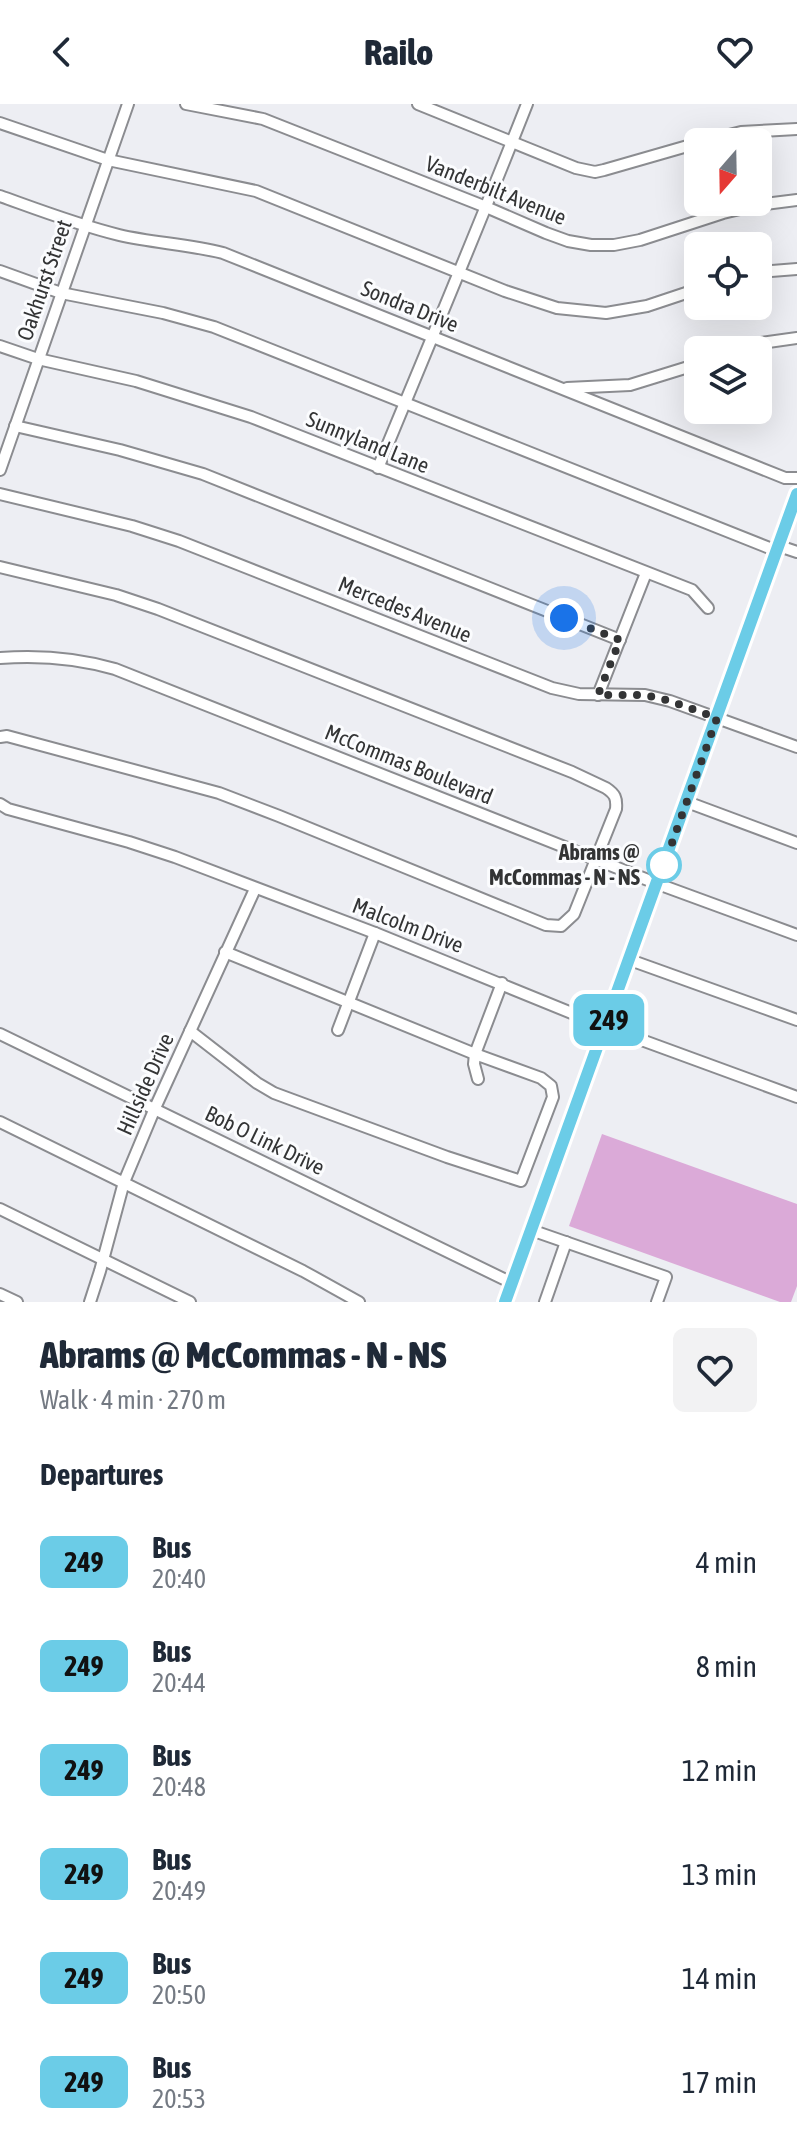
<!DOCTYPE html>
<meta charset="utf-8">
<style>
:root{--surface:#fff;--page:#f2f2f3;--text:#1f2937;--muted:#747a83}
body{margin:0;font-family:"Asap Condensed",sans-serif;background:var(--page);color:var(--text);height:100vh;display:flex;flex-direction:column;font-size:30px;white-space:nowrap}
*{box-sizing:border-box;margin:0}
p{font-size:26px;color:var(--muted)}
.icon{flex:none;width:44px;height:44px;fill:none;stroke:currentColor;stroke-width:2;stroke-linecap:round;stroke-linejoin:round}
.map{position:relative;height:1198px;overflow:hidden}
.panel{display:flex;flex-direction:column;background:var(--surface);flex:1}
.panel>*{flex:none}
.badge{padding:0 16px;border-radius:12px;font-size:28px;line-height:52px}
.needle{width:52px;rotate:200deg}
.fabs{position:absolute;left:684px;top:24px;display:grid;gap:16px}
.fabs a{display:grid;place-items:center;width:88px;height:88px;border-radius:12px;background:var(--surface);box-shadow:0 8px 32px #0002;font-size:40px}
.you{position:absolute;width:40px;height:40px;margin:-20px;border:6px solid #fff;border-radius:50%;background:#1a73e8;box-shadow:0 0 0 12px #1a73e833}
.map>.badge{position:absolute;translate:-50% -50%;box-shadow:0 0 0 4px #fff}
h2{padding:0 40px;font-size:30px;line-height:72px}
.round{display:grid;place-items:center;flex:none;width:84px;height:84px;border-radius:12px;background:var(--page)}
.overview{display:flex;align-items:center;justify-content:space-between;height:136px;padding:0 40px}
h1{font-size:38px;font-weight:800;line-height:60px}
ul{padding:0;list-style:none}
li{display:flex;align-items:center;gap:24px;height:104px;padding:0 40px}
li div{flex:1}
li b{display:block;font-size:30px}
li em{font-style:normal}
li .badge{min-width:88px;font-weight:700;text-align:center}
header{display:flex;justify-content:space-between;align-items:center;height:104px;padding:0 40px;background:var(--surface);font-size:36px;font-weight:800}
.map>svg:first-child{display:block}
.green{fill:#dbaad8}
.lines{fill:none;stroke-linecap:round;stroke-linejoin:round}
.minor-casing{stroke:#8b8c90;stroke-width:14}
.major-casing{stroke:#cacaca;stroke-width:16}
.minor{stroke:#fff;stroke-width:10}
.major{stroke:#b9daf9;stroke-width:12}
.line-casing{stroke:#fff;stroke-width:18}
.line{stroke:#6bcce7;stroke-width:12}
.walk{stroke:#333435;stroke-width:8;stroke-dasharray:0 14.4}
.stop-dot{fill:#fff;stroke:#6bcce7;stroke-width:4}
.labels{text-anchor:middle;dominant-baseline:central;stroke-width:6;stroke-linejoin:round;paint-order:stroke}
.street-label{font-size:22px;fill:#333435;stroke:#fbfcfe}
.stop-label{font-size:22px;font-weight:bold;fill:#333435;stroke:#fbfcfe;text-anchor:end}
</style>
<header><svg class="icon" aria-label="back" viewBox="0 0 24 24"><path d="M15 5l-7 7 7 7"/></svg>Railo<svg class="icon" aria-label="heart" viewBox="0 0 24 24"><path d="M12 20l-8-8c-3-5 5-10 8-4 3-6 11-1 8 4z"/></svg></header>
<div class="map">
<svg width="797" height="1198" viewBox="0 0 797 1198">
<rect width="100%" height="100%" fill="#edeef3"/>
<polygon class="green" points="602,1030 797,1100 797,1182 791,1198 780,1198 569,1122"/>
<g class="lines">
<g class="minor-casing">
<g id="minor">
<polyline points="186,0 263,15 486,103 546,129 568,137 591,141 614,141 640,136 723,109 757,101 797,96"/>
<polyline points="418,0 576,64 595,68 604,66 698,39"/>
<polyline points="0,19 108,56 256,87 505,187 557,204 606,209 647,202 698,185"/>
<polyline points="701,38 741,28 797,25"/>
<path d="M0,92C39,106 78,121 119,131C153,139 188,140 223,149L785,374H797"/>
<polyline points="0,167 61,189 163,209 214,223 777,447"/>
<polyline points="758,168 797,165"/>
<polyline points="0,242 38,255 136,277 251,313 692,486 708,504"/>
<polyline points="740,246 761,239 797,234"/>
<polyline points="567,284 630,281 698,260"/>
<polyline points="15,322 120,346 203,370 620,536"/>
<path d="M378,364C428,243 479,122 527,0"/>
<polyline points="0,366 128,0"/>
<polyline points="0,390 132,422 179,437 552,584 579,590 645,591 670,597 797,643"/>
<polyline points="779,442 797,448"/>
<path d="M0,463L116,491L158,505L572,668L606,684C615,690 617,694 616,705L574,810L561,822L546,821L279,712L219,689L7,632L0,633"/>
<path d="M0,554C39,551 77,554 115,565L658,780L797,831"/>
<polyline points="598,591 646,469"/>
<polyline points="687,698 797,739"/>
<polyline points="0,700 8,705 129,738 175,753 375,829 606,923 797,993"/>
<polyline points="630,856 797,916"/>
<polyline points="338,926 375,829"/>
<polyline points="190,927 257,979 274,989 447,1053 521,1077 553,993 551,982 541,974 475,950 225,848"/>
<polyline points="0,930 512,1179"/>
<polyline points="478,975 474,960 475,950 502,879"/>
<polyline points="0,1018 303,1167 359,1198"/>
<polyline points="0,1105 190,1198"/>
<polyline points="531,1126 666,1173 657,1198"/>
<polyline points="0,1190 17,1198"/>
<polyline points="90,1198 100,1167 124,1078 155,1004 255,785"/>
<polyline points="545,1198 566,1138"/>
</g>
</g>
<g class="major-casing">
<polyline id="major" points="505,1198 797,390"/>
</g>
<use href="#minor" class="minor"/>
<use href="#major" class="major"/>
</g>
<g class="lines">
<g class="line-casing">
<polyline id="line" points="505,1198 797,390"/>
</g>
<use href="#line" class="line"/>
<polyline class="walk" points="564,514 620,536 598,591 645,591 670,597 717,614 664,761"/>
</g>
<circle class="stop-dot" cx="664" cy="761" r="16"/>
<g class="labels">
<g class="street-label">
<text transform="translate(496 86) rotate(22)">Vanderbilt Avenue</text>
<text transform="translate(44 176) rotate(-71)">Oakhurst Street</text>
<text transform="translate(410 202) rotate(22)">Sondra Drive</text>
<text transform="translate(368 338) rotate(22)">Sunnyland Lane</text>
<text transform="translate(405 505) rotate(22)">Mercedes Avenue</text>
<text transform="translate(409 660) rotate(22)">McCommas Boulevard</text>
<text transform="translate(408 821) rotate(21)">Malcolm Drive</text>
<text transform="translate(145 980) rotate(-66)">Hillside Drive</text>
<text transform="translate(265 1036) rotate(26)">Bob O Link Drive</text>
</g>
<g class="stop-label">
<text x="640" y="748">Abrams @<tspan x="640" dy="25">McCommas - N - NS</tspan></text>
</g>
</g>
</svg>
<div class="fabs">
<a><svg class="needle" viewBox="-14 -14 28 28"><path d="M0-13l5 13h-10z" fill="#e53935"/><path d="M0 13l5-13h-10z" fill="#747a83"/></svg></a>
<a><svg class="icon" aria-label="locate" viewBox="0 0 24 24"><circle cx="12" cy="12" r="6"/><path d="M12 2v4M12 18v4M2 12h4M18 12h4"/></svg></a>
<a><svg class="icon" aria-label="layers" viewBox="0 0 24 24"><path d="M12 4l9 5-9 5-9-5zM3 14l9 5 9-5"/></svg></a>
</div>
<div class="you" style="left:564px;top:514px"></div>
<b class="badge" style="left:609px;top:916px;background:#6bcce7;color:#111">249</b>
</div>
<section class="panel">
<div class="overview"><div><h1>Abrams @ McCommas - N - NS</h1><p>Walk · 4 min · 270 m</p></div><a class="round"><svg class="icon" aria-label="heart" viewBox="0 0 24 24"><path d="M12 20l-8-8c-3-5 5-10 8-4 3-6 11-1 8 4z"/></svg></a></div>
<h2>Departures</h2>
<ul>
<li><span class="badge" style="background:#6bcce7;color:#111">249</span><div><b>Bus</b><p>20:40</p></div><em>4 min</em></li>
<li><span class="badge" style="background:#6bcce7;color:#111">249</span><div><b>Bus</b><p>20:44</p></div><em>8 min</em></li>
<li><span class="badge" style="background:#6bcce7;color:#111">249</span><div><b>Bus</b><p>20:48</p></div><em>12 min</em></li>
<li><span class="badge" style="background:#6bcce7;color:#111">249</span><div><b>Bus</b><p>20:49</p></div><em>13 min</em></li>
<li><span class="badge" style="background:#6bcce7;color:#111">249</span><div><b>Bus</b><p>20:50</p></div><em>14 min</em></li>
<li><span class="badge" style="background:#6bcce7;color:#111">249</span><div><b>Bus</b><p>20:53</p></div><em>17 min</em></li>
</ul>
</section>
